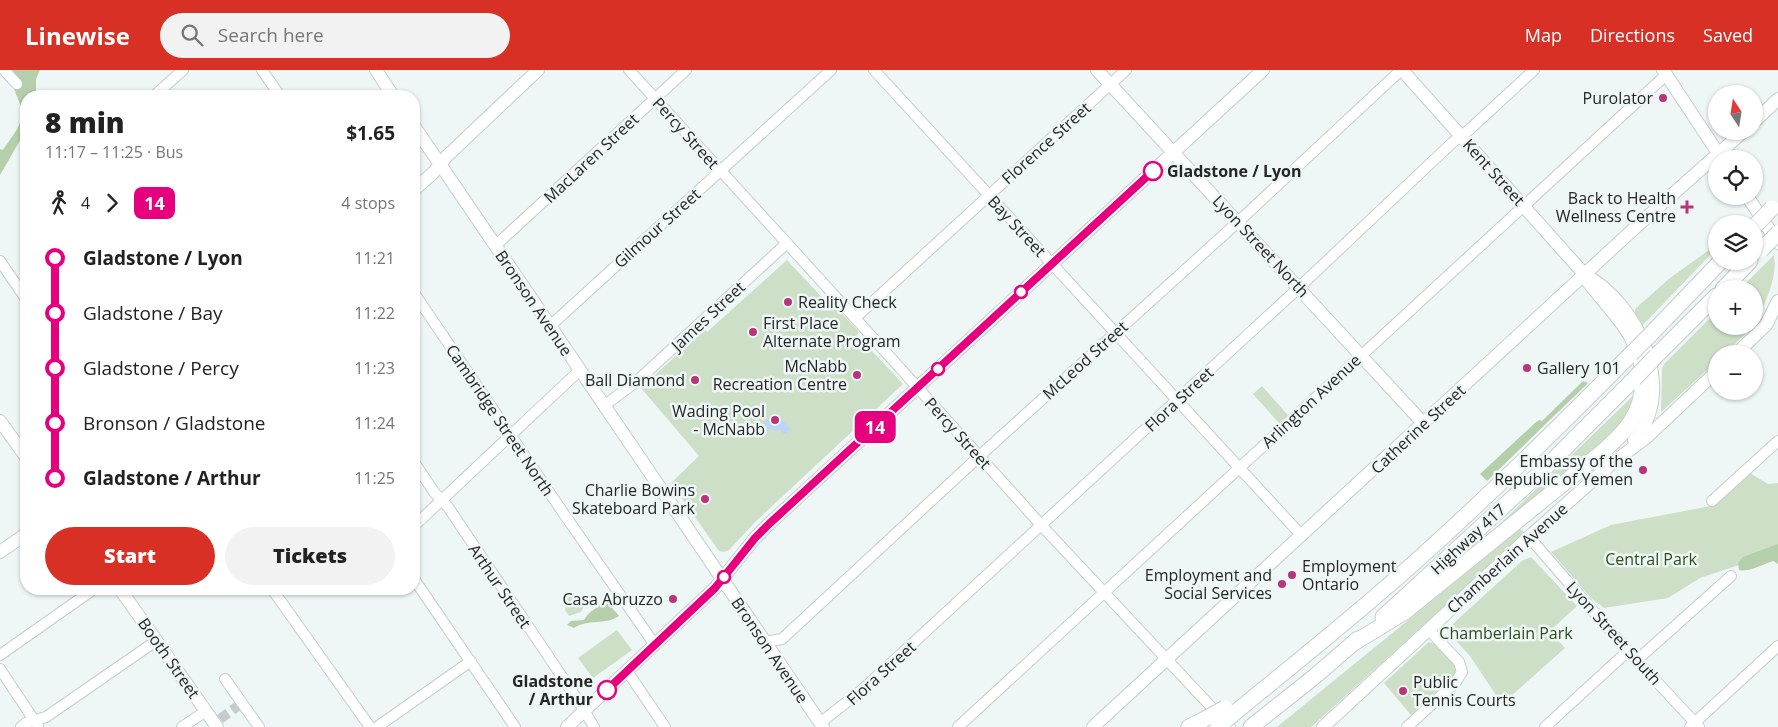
<!DOCTYPE html>
<meta charset="utf-8">
<style>
:root{--surface:#fff;--page:#f2f2f2;--text:#222;--muted:#767676;--accent:#d93025}
body{margin:0;font-family:"Open Sans",sans-serif;background:var(--page);color:var(--text);height:100vh;display:flex;flex-direction:column;font-size:19px;white-space:nowrap}
*{box-sizing:border-box;margin:0}
p{font-size:16px;color:var(--muted)}
.icon{flex:none;width:28px;height:28px;fill:none;stroke:currentColor;stroke-width:2;stroke-linecap:round;stroke-linejoin:round}
.map{position:relative;flex:1;overflow:hidden}
.sheet{position:absolute;left:20px;top:20px;width:400px;height:505px;display:flex;flex-direction:column;background:var(--surface);border-radius:20px;box-shadow:0 1px 4px #0004}
.sheet>*{flex:none}
.badge{padding:0 10px;border-radius:8px;font-size:18px;line-height:32px}
.needle{width:32px;rotate:348deg}
.buttons{position:absolute;left:1708px;top:15px;display:grid;gap:10px}
.buttons a{display:grid;place-items:center;width:55px;height:55px;border-radius:50%;background:var(--surface);box-shadow:0 1px 4px #0004;font-size:25px}
.map>.badge{position:absolute;translate:-50% -50%;box-shadow:0 0 0 2px #fff}
.legs{display:flex;align-items:center;gap:8px;height:55px;padding:0 25px;font-size:16px}
.legs p{margin-inline-start:auto}
.headline{display:flex;align-items:center;justify-content:space-between;height:85px;padding:0 25px}
h1{font-size:28px;font-weight:800;line-height:38px}
.button{display:flex;gap:10px;margin-top:auto;padding:10px 25px}
.button a{flex:1;height:58px;border-radius:30px;background:var(--accent);color:#fff;font-size:20px;font-weight:800;line-height:58px;text-align:center}
.button a+a{background:var(--page);color:var(--text)}
ul{padding:0 25px;list-style:none}
li{display:flex;align-items:center;gap:18px;height:55px;font-size:19px}
li i{display:grid;place-items:center;width:8px;height:100%;margin:0 6px;background:currentColor}
li i::after{content:'';width:12px;height:12px;margin:-6px;border:4px solid;border-radius:50%;background:var(--surface)}
li p{margin-inline-start:auto}
li:first-child i{background:linear-gradient(#0000 50%,currentColor 0)}
li:last-child i{background:linear-gradient(currentColor 50%,#0000 0)}
header{display:flex;align-items:center;gap:30px;box-sizing:border-box;height:70px;padding:0 25px;background:var(--accent);color:#fff}
header strong{font-size:24px}
nav{display:flex;gap:28px;margin-inline-start:auto;font-size:18px}
.search{width:350px;height:45px;background:var(--page);display:flex;align-items:center;gap:12px;box-sizing:border-box;padding:0 18px;border-radius:28px;color:var(--muted);font-size:19px}
.map>svg:first-child{display:block}
.green{fill:#cddfc6}
.forest{fill:#b4cfa9}
.water{fill:#bbd4fa}
.lines{fill:none;stroke-linecap:round;stroke-linejoin:round}
.minor-tunnel{stroke:#c6cccd;stroke-width:10;stroke-dasharray:10 5;stroke-linecap:butt}
.minor-casing{stroke:#c6cdcd;stroke-width:12}
.major-casing{stroke:#c6cdcd;stroke-width:14}
.highway-casing{stroke:#c6cdcd;stroke-width:17}
.minor{stroke:#fff;stroke-width:10}
.major{stroke:#fff;stroke-width:12}
.highway{stroke:#fff;stroke-width:15}
.highway-bridge-casing{stroke:#c6cdcd;stroke-width:17;stroke-linecap:butt}
.highway-bridge{stroke:#fff;stroke-width:15}
.line-1-casing{stroke:#fff;stroke-width:11}
.line-1{stroke:#e6007e;stroke-width:8}
.poi-dot{fill:#b8357c;stroke:#eff6f6;stroke-width:2}
.stop-1-dot{fill:#fff;stroke:#e6007e;stroke-width:2.5}
.labels{text-anchor:middle;dominant-baseline:central;stroke-width:5;stroke-linejoin:round;paint-order:stroke}
.poi-label{font-size:16px;fill:#242627;stroke:#eff6f6;text-anchor:end}
.street-label{font-size:16px;fill:#242627;stroke:#eff6f6}
.stop-label{font-size:16px;font-weight:bold;fill:#242627;stroke:#eff6f6;text-anchor:start}
.park-label{font-size:16px;fill:#2b4e1a;stroke:#eff6f6}
</style>
<header>
<strong>Linewise</strong>
<div class="search"><svg class="icon" aria-label="search" viewBox="0 0 24 24"><circle cx="10" cy="10" r="6"/><path d="M15 15l6 6"/></svg>Search here</div>
<nav><a>Map</a><a>Directions</a><a>Saved</a></nav>
</header>
<div class="map">
<svg width="1778" height="657" viewBox="0 0 1778 657">
<rect width="100%" height="100%" fill="#eff6f6"/>
<g class="green">
<polygon points="1716,175 1716,179 1642,256 1634,243 1636,238 1670,208"/>
<path d="M1774,185C1778,207 1765,235 1754,255V219H1740Z"/>
<polygon points="787,190 832,238 835,236 859,262 857,265 903,314 754,453 729,480 724,482 719,481 671,413 699,386 641,318 705,259 707,262"/>
<polygon points="1716,242 1716,256 1753,256 1725,284 1716,284 1716,292 1661,342 1662,299 1664,294"/>
<polygon points="1262,316 1288,345 1279,353 1253,324"/>
<polygon points="1635,324 1632,338 1614,363 1481,472"/>
<polygon points="1750,403 1768,414 1778,413 1778,482 1700,508 1668,528 1604,538 1592,529 1551,482 1611,455 1716,435"/>
<polygon points="1520,459 1525,463 1311,657 1277,657"/>
<polygon points="1531,487 1577,536 1550,561 1565,578 1502,634 1470,586 1446,560 1523,490"/>
<polygon points="574,524 584,536 581,542 569,546 565,540 566,529"/>
<polygon points="617,560 632,580 593,608 578,588"/>
<path d="M1429,572C1442,575 1450,587 1457,598L1453,607L1411,645L1384,613Z"/>
</g>
<g class="forest">
<path d="M12,0H40L36,9V26H26V60L0,105V79L3,80C9,70 25,53 20,43L22,39L14,19L20,10Z"/>
<polygon points="1583,311 1588,313 1487,411 1480,404 1535,353 1539,350 1542,351"/>
<path d="M1778,474V494L1773,491C1763,494 1748,503 1739,500L1738,493L1743,487Z"/>
<path d="M605,531L610,532L613,539L619,546C606,555 587,549 574,558L567,555L571,551L584,550C592,538 596,540 605,531Z"/>
</g>
<polygon class="water" points="776,343 790,359 784,364 780,359 775,361 769,358 765,363 759,357"/>
<g class="lines">
<polyline class="minor-tunnel" points="220,649 242,633"/>
<g class="minor-casing">
<g id="minor">
<polyline points="4,0 17,14"/>
<polyline points="262,0 280,26"/>
<polyline points="629,0 855,248 1042,456 1230,657"/>
<polyline points="874,0 1302,466"/>
<polyline points="154,26 183,0"/>
<polyline points="495,176 686,0"/>
<polyline points="0,191 26,229"/>
<polyline points="414,223 564,444 655,575"/>
<polyline points="855,248 1126,0"/>
<polyline points="550,256 831,0"/>
<polyline points="605,335 636,312 787,173"/>
<polyline points="414,392 434,422 448,437 579,632 594,657"/>
<polyline points="1712,431 1778,371"/>
<polyline points="414,456 580,300"/>
<polyline points="1529,467 1628,581 1699,657"/>
<polyline points="414,509 515,657"/>
<polyline points="272,519 370,657"/>
<polyline points="765,572 782,569 985,381 1238,152 1401,0"/>
<polyline points="0,585 94,519"/>
<polyline points="1637,590 1731,506"/>
<polyline points="0,599 38,656"/>
<polyline points="627,601 665,657"/>
<polyline points="225,609 259,657"/>
<polyline points="820,653 862,620 1292,224 1453,72 1469,60 1534,0"/>
<polyline points="21,657 26,653 46,647 156,571"/>
<polyline points="182,657 206,641"/>
<polyline points="377,657 471,591"/>
<polyline points="958,657 1666,5"/>
<polyline points="1407,657 1455,613 1462,602 1459,592 1428,559"/>
<polyline points="1545,657 1628,581"/>
<polyline points="1690,657 1778,576"/>
</g>
</g>
<g class="major-casing">
<g id="major">
<polyline points="376,0 393,26"/>
<polyline points="1097,0 1424,354"/>
<path d="M1402,0L1585,205C1637,232 1679,320 1634,370"/>
<polyline points="1663,0 1722,89"/>
<polyline points="1754,52 1778,29"/>
<polyline points="414,56 823,657"/>
<polyline points="414,120 433,103 447,86 538,0"/>
<polyline points="1747,126 1778,173"/>
<polyline points="1736,284 1766,255 1778,231"/>
<polyline points="0,351 26,387"/>
<polyline points="0,482 26,464"/>
<polyline points="120,519 217,657"/>
<polyline points="567,657 715,518 755,468 769,454 1263,0"/>
<polyline points="1093,657 1638,155 1744,61"/>
<polyline points="1323,657 1529,467 1610,395 1647,367 1716,302"/>
</g>
</g>
<g class="highway-casing">
<g id="highway">
<polyline points="1723,219 1750,191"/>
<polyline points="1650,265 1721,191"/>
<polyline points="1656,286 1716,226"/>
<polyline points="1383,547 1542,401 1634,309"/>
<path d="M1352,574L1406,541L1601,383C1611,374 1622,365 1630,353C1651,321 1645,282 1623,253C1611,236 1596,222 1585,205"/>
<path d="M1232,645C1293,595 1356,545 1415,492C1490,425 1561,355 1631,284"/>
<polyline points="1189,657 1203,650"/>
<polyline points="1251,657 1314,607 1358,569"/>
</g>
</g>
<use href="#minor" class="minor"/>
<use href="#major" class="major"/>
<use href="#highway" class="highway"/>
<g class="highway-bridge-casing">
<g id="highway-bridge">
<polyline points="1754,157 1772,138"/>
<polyline points="1761,180 1778,163"/>
<polyline points="1631,284 1650,265"/>
<polyline points="1634,309 1656,286"/>
<polyline points="1203,650 1225,638"/>
<polyline points="1218,657 1232,645"/>
</g>
</g>
<use href="#highway-bridge" class="highway-bridge"/>
</g>
<g class="lines">
<g class="line-1-casing">
<polyline id="line-1" points="607,620 715,518 755,468 769,454 1153,101"/>
</g>
<use href="#line-1" class="line-1"/>
</g>
<g class="poi-dot">
<circle cx="1663" cy="28" r="5"/>
<path d="M1684.5 129.5h5v5h5v5h-5v5h-5v-5h-5v-5h5z"/>
<circle cx="788" cy="232" r="5"/>
<circle cx="753" cy="262" r="5"/>
<circle cx="1527" cy="298" r="5"/>
<circle cx="857" cy="305" r="5"/>
<circle cx="695" cy="310" r="5"/>
<circle cx="775" cy="350" r="5"/>
<circle cx="1643" cy="400" r="5"/>
<circle cx="705" cy="429" r="5"/>
<circle cx="1292" cy="505" r="5"/>
<circle cx="1282" cy="514" r="5"/>
<circle cx="673" cy="529" r="5"/>
<circle cx="1403" cy="621" r="5"/>
</g>
<g class="stop-1-dot">
<circle cx="1153" cy="101" r="9"/>
<circle cx="1021" cy="222" r="6"/>
<circle cx="938" cy="299" r="6"/>
<circle cx="724" cy="507" r="6"/>
<circle cx="607" cy="620" r="9"/>
</g>
<g class="labels">
<g class="poi-label">
<text x="1653" y="28">Purolator</text>
<text x="1676" y="128">Back to Health<tspan x="1676" dy="18">Wellness Centre</tspan></text>
<text x="798" y="232" text-anchor="start">Reality Check</text>
<text x="763" y="253" text-anchor="start">First Place<tspan x="763" dy="18">Alternate Program</tspan></text>
<text x="847" y="296">McNabb<tspan x="847" dy="18">Recreation Centre</tspan></text>
<text x="1537" y="298" text-anchor="start">Gallery 101</text>
<text x="685" y="310">Ball Diamond</text>
<text x="765" y="341">Wading Pool<tspan x="765" dy="18">- McNabb</tspan></text>
<text x="1633" y="391">Embassy of the<tspan x="1633" dy="18">Republic of Yemen</tspan></text>
<text x="695" y="420">Charlie Bowins<tspan x="695" dy="18">Skateboard Park</tspan></text>
<text x="1302" y="496" text-anchor="start">Employment<tspan x="1302" dy="18">Ontario</tspan></text>
<text x="1272" y="505">Employment and<tspan x="1272" dy="18">Social Services</tspan></text>
<text x="663" y="529">Casa Abruzzo</text>
<text x="1413" y="612" text-anchor="start">Public<tspan x="1413" dy="18">Tennis Courts</tspan></text>
</g>
<g class="street-label">
<text transform="translate(686 63) rotate(48)">Percy Street</text>
<text transform="translate(1046 73) rotate(-42)">Florence Street</text>
<text transform="translate(591 88) rotate(-43)">MacLaren Street</text>
<text transform="translate(1494 102) rotate(48)">Kent Street</text>
<text transform="translate(1017 156) rotate(47)">Bay Street</text>
<text transform="translate(657 158) rotate(-42)">Gilmour Street</text>
<text transform="translate(1261 176) rotate(47)">Lyon Street North</text>
<text transform="translate(534 233) rotate(56)">Bronson Avenue</text>
<text transform="translate(708 246) rotate(-43)">James Street</text>
<text transform="translate(1085 290) rotate(-42)">McLeod Street</text>
<text transform="translate(1179 329) rotate(-43)">Flora Street</text>
<text transform="translate(1311 331) rotate(-43)">Arlington Avenue</text>
<text transform="translate(500 350) rotate(56)">Cambridge Street North</text>
<text transform="translate(1418 359) rotate(-43)">Catherine Street</text>
<text transform="translate(958 363) rotate(48)">Percy Street</text>
<text transform="translate(1468 469) rotate(-43)">Highway 417</text>
<text transform="translate(1507 488) rotate(-42)">Chamberlain Avenue</text>
<text transform="translate(500 516) rotate(56)">Arthur Street</text>
<text transform="translate(1614 563) rotate(48)">Lyon Street South</text>
<text transform="translate(770 580) rotate(56)">Bronson Avenue</text>
<text transform="translate(169 588) rotate(55)">Booth Street</text>
<text transform="translate(881 603) rotate(-42)">Flora Street</text>
</g>
<g class="stop-label">
<text x="1167" y="101">Gladstone / Lyon</text>
<text x="593" y="611" text-anchor="end">Gladstone<tspan x="593" dy="18">/ Arthur</tspan></text>
</g>
<g class="park-label">
<text x="1651" y="489">Central Park</text>
<text x="1506" y="563">Chamberlain Park</text>
</g>
</g>
</svg>
<div class="buttons">
<a><svg class="needle" viewBox="-14 -14 28 28"><path d="M0-13l5 13h-10z" fill="#e53935"/><path d="M0 13l5-13h-10z" fill="#767676"/></svg></a>
<a><svg class="icon" aria-label="locate" viewBox="0 0 24 24"><circle cx="12" cy="12" r="6"/><path d="M12 2v4M12 18v4M2 12h4M18 12h4"/></svg></a>
<a><svg class="icon" aria-label="layers" viewBox="0 0 24 24"><path d="M12 4l9 5-9 5-9-5zM3 14l9 5 9-5"/></svg></a>
<a>+</a>
<a>−</a>
</div>
<b class="badge" style="left:875px;top:357px;background:#e6007e;color:#fff">14</b>
<section class="sheet">
<div class="headline"><div><h1>8 min</h1><p>11:17 – 11:25 · Bus</p></div><b>$1.65</b></div>
<div class="legs"><svg class="icon" aria-label="walk" viewBox="0 0 24 24"><circle cx="13" cy="4" r="2"/><path d="M13 8l-2 6 4 7M11 14l-3 7M7 12l3-4h3l4 4"/></svg>4<svg class="icon" aria-label="forward" viewBox="0 0 24 24"><path d="M9 5l7 7-7 7"/></svg><b class="badge" style="background:#e6007e;color:#fff">14</b><p>4 stops</p></div>
<ul>
<li><i style="color:#e6007e"></i><b>Gladstone / Lyon</b><p>11:21</p></li>
<li><i style="color:#e6007e"></i><span>Gladstone / Bay</span><p>11:22</p></li>
<li><i style="color:#e6007e"></i><span>Gladstone / Percy</span><p>11:23</p></li>
<li><i style="color:#e6007e"></i><span>Bronson / Gladstone</span><p>11:24</p></li>
<li><i style="color:#e6007e"></i><b>Gladstone / Arthur</b><p>11:25</p></li>
</ul>
<div class="button"><a>Start</a><a>Tickets</a></div>
</section>
</div>
